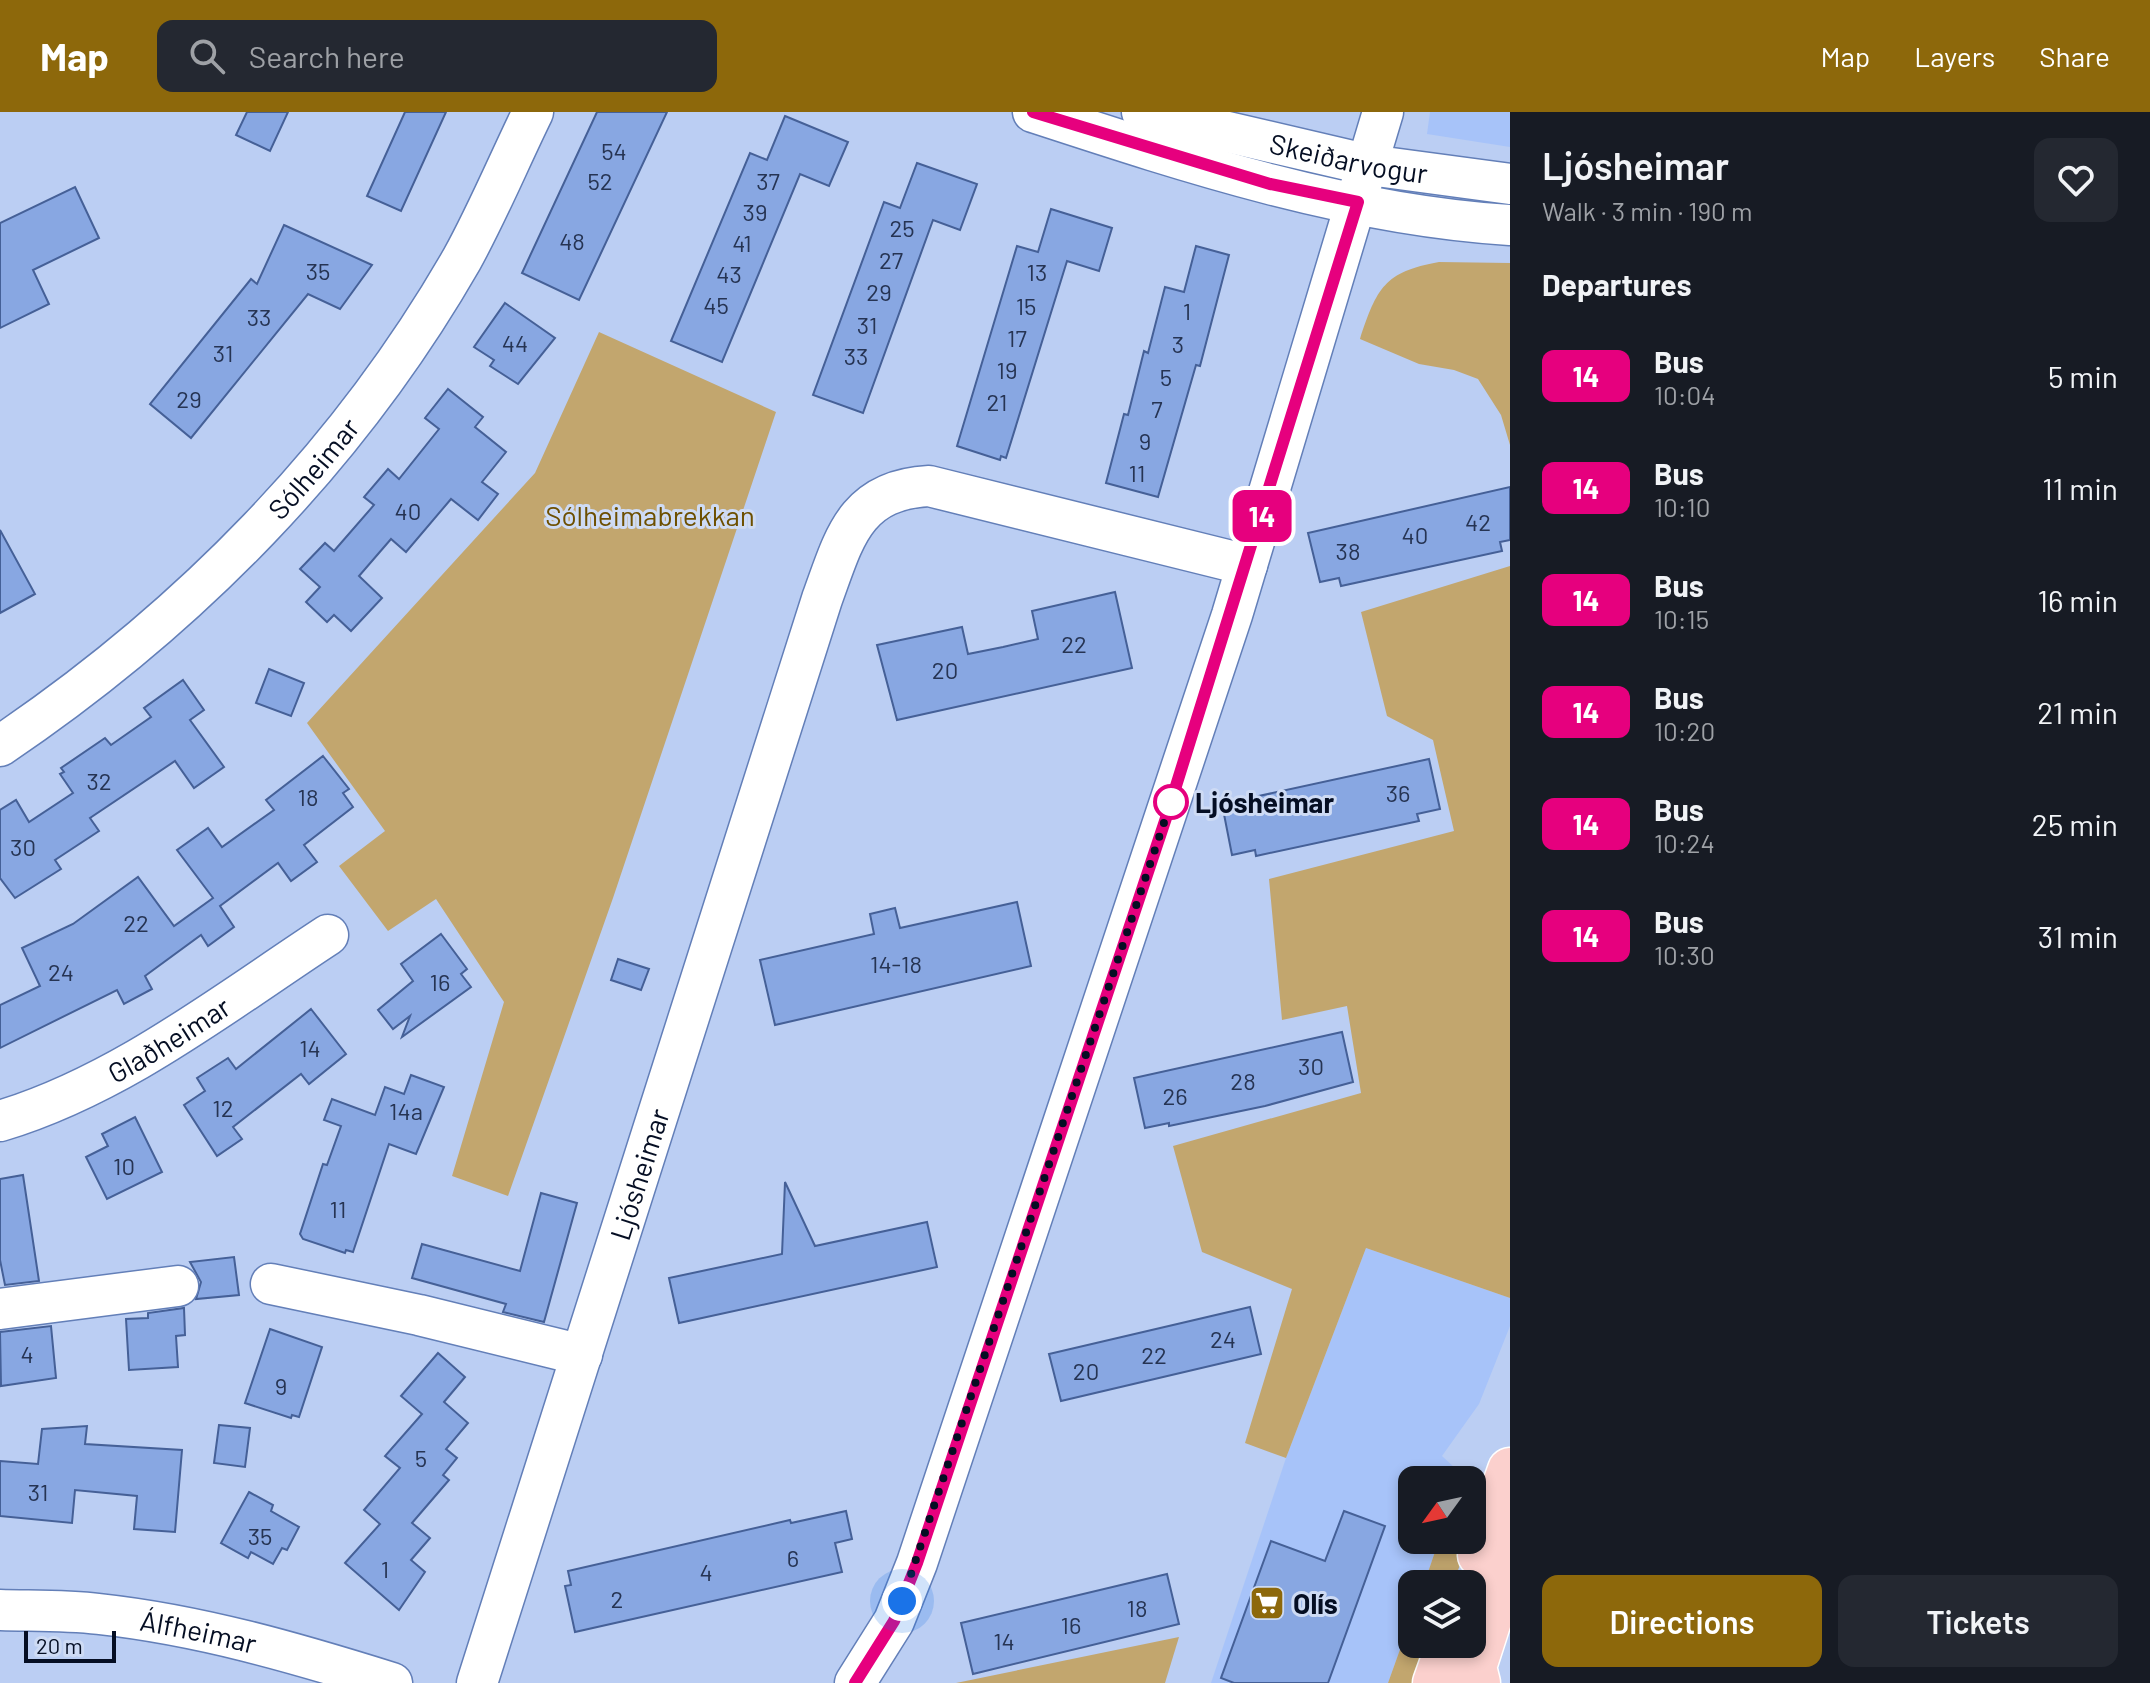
<!DOCTYPE html>
<meta charset="utf-8">
<style>
:root{--surface:#171b24;--page:#242831;--text:#f1f3f6;--muted:#9ea1a6;--accent:#8d680b}
body{margin:0;font-family:Barlow,sans-serif;background:var(--page);color:var(--text);height:100vh;display:flex;flex-direction:column;font-size:30px;white-space:nowrap}
*{box-sizing:border-box;margin:0}
p{font-size:26px;color:var(--muted)}
.icon{flex:none;width:44px;height:44px;fill:none;stroke:currentColor;stroke-width:2;stroke-linecap:round;stroke-linejoin:round}
.map{position:relative;flex:1;overflow:hidden}
.sheet{display:flex;flex-direction:column;background:var(--surface);width:640px}
.sheet>*{flex:none}
.badge{padding:0 16px;border-radius:12px;font-size:28px;line-height:52px}
.needle{width:52px;rotate:237deg}
.controls{position:absolute;left:1398px;top:1354px;display:grid;gap:16px}
.controls a{display:grid;place-items:center;width:88px;height:88px;border-radius:16px;background:var(--surface);box-shadow:0 4px 12px #0003;font-size:40px}
.scale{position:absolute;left:24px;bottom:20px;width:92px;box-sizing:border-box;padding-left:8px;border:4px solid #050e23;border-top:0;font-size:22px;line-height:28px;white-space:nowrap;color:#050e23;-webkit-text-stroke:6px #cedbf4;paint-order:stroke}
.you{position:absolute;width:40px;height:40px;margin:-20px;border:6px solid #fff;border-radius:50%;background:#1a73e8;box-shadow:0 0 0 12px #1a73e833}
.map>.badge{position:absolute;translate:-50% -50%;box-shadow:0 0 0 4px #fff}
h2{padding:0 32px;font-size:30px;line-height:72px}
.round{display:grid;place-items:center;flex:none;width:84px;height:84px;border-radius:16px;background:var(--page)}
.summary{display:flex;align-items:center;justify-content:space-between;height:136px;padding:0 32px}
h1{font-size:38px;font-weight:600;line-height:60px}
.action{display:flex;gap:16px;margin-top:auto;padding:16px 32px}
.action a{flex:1;height:92px;border-radius:16px;background:var(--accent);color:#fff;font-size:32px;font-weight:600;line-height:92px;text-align:center}
.action a+a{background:var(--page);color:var(--text)}
ul{padding:0;list-style:none}
li{display:flex;align-items:center;gap:24px;height:112px;padding:0 32px}
li div{flex:1}
li b{display:block;font-size:30px}
li em{font-style:normal}
li .badge{min-width:88px;font-weight:700;text-align:center}
header{display:flex;align-items:center;gap:48px;box-sizing:border-box;height:112px;padding:0 40px;background:var(--accent);color:#fff}
header strong{font-size:38px}
nav{display:flex;gap:44px;margin-inline-start:auto;font-size:28px}
.search{width:560px;height:72px;background:var(--page);display:flex;align-items:center;gap:20px;box-sizing:border-box;padding:0 28px;border-radius:16px;color:var(--muted);font-size:30px}
main{display:flex;flex:1;min-height:0}
.map>svg:first-child{display:block}
.built{fill:#a7c3f9}
.green{fill:#c2a66e}
.building{fill:#88a7e2;stroke:#456097;stroke-width:2}
.lines{fill:none;stroke-linecap:round;stroke-linejoin:round}
.minor-casing{stroke:#637fb8;stroke-width:43}
.major-casing{stroke:#fff;stroke-width:47}
.minor{stroke:#fff;stroke-width:40}
.major{stroke:#fbd0cd;stroke-width:44}
.line-casing{stroke:#fff;stroke-width:18}
.line{stroke:#e6007e;stroke-width:12}
.walk{stroke:#050e23;stroke-width:8;stroke-dasharray:0 14.4}
.stop-dot{fill:#fff;stroke:#e6007e;stroke-width:4}
.labels{text-anchor:middle;dominant-baseline:central;stroke-width:6;stroke-linejoin:round;paint-order:stroke}
.number-label{font-size:24px;fill:#263453}
.street-label{font-size:28px;fill:#050e23;stroke:#cedbf4}
.park-label{font-size:28px;fill:#6d4f00;stroke:#cedbf4}
.stop-label{font-size:28px;font-weight:bold;fill:#050e23;stroke:#cedbf4;text-anchor:start}
.poi-label{font-size:28px;font-weight:bold;fill:#050e23;stroke:#cedbf4;text-anchor:start}
</style>
<header>
<strong>Map</strong>
<div class="search"><svg class="icon" aria-label="search" viewBox="0 0 24 24"><circle cx="10" cy="10" r="6"/><path d="M15 15l6 6"/></svg>Search here</div>
<nav><a>Map</a><a>Layers</a><a>Share</a></nav>
</header>
<main>
<div class="map">
<svg width="1510" height="1571" viewBox="0 0 1510 1571">
<rect width="100%" height="100%" fill="#bbcef3"/>
<g class="built">
<polygon points="1430,0 1510,0 1510,35 1427,22"/>
<polygon points="1366,1136 1510,1186 1510,1214 1479,1292 1442,1344 1468,1368 1412,1368 1412,1428 1439,1428 1424,1472 1412,1472 1412,1504 1388,1571 1211,1571 1286,1346"/>
</g>
<g class="green">
<path d="M1439,150L1510,151V333L1501,303L1478,267L1454,258L1419,252L1360,227C1377,176 1384,160 1439,150Z"/>
<polygon points="599,220 776,300 613,786 508,1084 452,1064 504,890 436,787 388,819 339,754 385,719 307,611 535,361"/>
<polygon points="1510,454 1510,1186 1366,1136 1286,1346 1245,1331 1292,1177 1202,1140 1173,1034 1361,981 1347,894 1282,908 1269,767 1454,719 1433,628 1387,604 1361,500"/>
<polygon points="1439,1428 1469,1428 1453,1472 1424,1472"/>
<polygon points="1412,1504 1412,1532 1431,1532 1416,1571 1388,1571"/>
<polygon points="1179,1525 1165,1571 956,1571"/>
</g>
<g class="building">
<polygon points="247,0 288,0 270,39 236,23"/>
<polygon points="405,0 446,0 401,99 367,84"/>
<polygon points="597,0 667,0 579,188 522,161"/>
<polygon points="785,4 848,30 829,74 800,62 722,250 671,229 750,41 767,48"/>
<polygon points="917,51 977,72 960,118 933,108 863,301 813,283 884,90 900,96"/>
<polygon points="75,75 99,126 33,158 49,192 0,216 0,111"/>
<polygon points="1051,97 1112,116 1099,159 1067,149 1006,346 1001,344 1000,348 957,334 1017,134 1038,140"/>
<polygon points="284,113 372,153 340,197 308,182 191,326 150,292 251,167 257,172"/>
<polygon points="1196,134 1229,143 1200,254 1196,253 1158,385 1106,371 1124,302 1128,303 1144,239 1148,241 1165,175 1184,180"/>
<polygon points="505,191 555,226 518,272 490,254 494,248 474,235"/>
<polygon points="448,277 483,305 475,315 506,340 482,370 498,382 478,408 451,387 406,440 391,427 359,464 382,486 351,519 334,503 327,510 306,490 320,475 300,457 325,431 334,439 374,393 364,385 388,357 399,367 439,317 425,306"/>
<polygon points="1510,375 1510,428 1500,430 1502,439 1341,474 1339,466 1320,470 1308,421"/>
<polygon points="0,418 35,482 0,501"/>
<polygon points="1115,480 1132,556 897,608 877,533 962,515 968,542 1003,535 1038,527 1032,499"/>
<polygon points="269,557 304,571 291,604 256,591"/>
<polygon points="183,568 204,598 190,608 224,655 194,676 175,649 90,706 99,719 55,748 61,757 15,786 0,766 0,698 16,688 29,710 73,681 60,662 64,660 61,656 105,626 111,633 151,605 144,596"/>
<polygon points="323,644 349,677 343,681 353,695 304,733 317,750 291,769 278,751 220,794 234,815 208,834 201,823 145,864 152,877 124,892 117,878 0,936 0,893 40,874 22,836 73,812 138,765 174,814 213,786 177,738 208,716 222,735 274,698 266,688"/>
<polygon points="1429,647 1440,697 1417,702 1419,709 1256,744 1255,738 1232,743 1222,692"/>
<polygon points="1017,790 1031,854 775,913 760,848 874,822 870,802 895,796 900,816"/>
<polygon points="441,822 467,857 461,862 471,875 402,925 410,904 393,917 378,898 413,869 401,852"/>
<polygon points="618,847 649,857 641,878 611,868"/>
<polygon points="311,897 346,942 309,972 301,962 233,1015 242,1027 217,1044 184,993 205,979 197,966 228,946 236,957"/>
<polygon points="1342,920 1353,970 1265,994 1169,1014 1169,1011 1145,1016 1134,966"/>
<polygon points="411,963 444,975 416,1042 389,1032 353,1140 346,1138 345,1141 303,1127 300,1122 323,1052 327,1053 341,1014 324,1008 332,987 375,1003 385,975 404,982"/>
<polygon points="135,1005 162,1060 107,1087 86,1045 108,1034 102,1022"/>
<polygon points="23,1063 39,1169 5,1173 0,1148 0,1067"/>
<polygon points="785,1070 815,1134 927,1110 937,1155 679,1211 669,1166 782,1142"/>
<polygon points="541,1081 577,1091 544,1210 503,1200 506,1192 412,1166 422,1132 520,1159"/>
<polygon points="234,1145 239,1183 196,1187 201,1170 190,1150"/>
<polygon points="1250,1195 1261,1242 1061,1289 1049,1242"/>
<polygon points="184,1196 185,1223 176,1224 178,1255 129,1258 126,1207 148,1206 148,1201"/>
<polygon points="51,1214 56,1266 1,1274 0,1220"/>
<polygon points="270,1217 322,1235 299,1305 292,1303 291,1306 245,1291"/>
<polygon points="438,1241 465,1265 444,1290 468,1311 446,1337 457,1346 443,1363 449,1368 412,1411 430,1426 411,1448 425,1460 399,1498 345,1451 380,1412 364,1398 400,1356 385,1344 422,1302 401,1284"/>
<polygon points="219,1313 250,1316 245,1355 214,1351"/>
<polygon points="87,1314 85,1332 182,1338 175,1420 134,1417 137,1384 75,1378 72,1411 0,1404 0,1349 38,1352 42,1317"/>
<polygon points="249,1380 273,1393 271,1399 299,1415 287,1438 282,1436 273,1452 251,1440 248,1446 221,1431"/>
<polygon points="846,1399 852,1427 835,1431 842,1460 575,1520 565,1474 571,1473 568,1459 790,1408 791,1411"/>
<polygon points="1344,1399 1385,1414 1328,1571 1234,1571 1221,1566 1271,1429 1325,1449"/>
<polygon points="1167,1462 1179,1512 973,1562 961,1511"/>
</g>
<g class="lines">
<g class="minor-casing">
<g id="minor">
<path d="M1033,0C1186,50 1347,103 1510,113"/>
<path id="s1" d="M1142,0L1369,53L1510,72"/>
<path id="s2" d="M0,634C188,507 349,344 462,147C488,100 509,49 533,0"/>
<path id="s3" d="M0,1009C120,973 224,891 328,823"/>
<polyline points="271,1172 419,1203 582,1243"/>
<polyline points="0,1197 178,1174"/>
<path id="s4" d="M0,1498C33,1499 66,1498 99,1502C200,1513 296,1541 392,1571"/>
<path id="s5" d="M477,1571L822,487C844,427 854,378 929,374L1247,453"/>
<polyline points="855,1571 894,1509 917,1451 1232,503 1383,0"/>
</g>
</g>
<g class="major-casing">
<g id="major">
<polyline points="1480,1443 1510,1358"/>
<polyline points="1435,1571 1449,1532"/>
<polyline points="1478,1571 1474,1555 1510,1443 1490,1415"/>
</g>
</g>
<use href="#minor" class="minor"/>
<use href="#major" class="major"/>
</g>
<g class="lines">
<g class="line-casing">
<polyline id="line" points="855,1571 894,1509 917,1451 1166,706 1358,90 1270,72 1033,0"/>
</g>
<use href="#line" class="line"/>
<polyline class="walk" points="902,1489 1174,681 1171,690"/>
</g>
<defs>
<g id="supermarket-square" transform="scale(1.8)"><rect x="-9" y="-9" width="18" height="18" rx="4" fill="#8d680b" stroke="#cedbf4"/><path d="M-6-5.5h2.5l.6 2H6L4.5 2H-2.5L-4.4-4H-6ZM-1.5 3.2a1.3 1.3 0 1 0 .1 0ZM3 3.2a1.3 1.3 0 1 0 .1 0Z" fill="#fff"/></g>
</defs>
<g fill-rule="evenodd">
<use href="#supermarket-square" x="1267" y="1491"/>
</g>
<circle class="stop-dot" cx="1171" cy="690" r="16"/>
<g class="labels">
<g class="number-label">
<text x="614" y="38">54</text>
<text x="600" y="68">52</text>
<text x="768" y="68">37</text>
<text x="755" y="99">39</text>
<text x="902" y="115">25</text>
<text x="572" y="128">48</text>
<text x="742" y="130">41</text>
<text x="891" y="147">27</text>
<text x="318" y="158">35</text>
<text x="1037" y="159">13</text>
<text x="729" y="161">43</text>
<text x="879" y="179">29</text>
<text x="716" y="192">45</text>
<text x="1026" y="193">15</text>
<text x="1187" y="198">1</text>
<text x="259" y="204">33</text>
<text x="867" y="212">31</text>
<text x="1017" y="225">17</text>
<text x="515" y="230">44</text>
<text x="1178" y="231">3</text>
<text x="223" y="240">31</text>
<text x="856" y="243">33</text>
<text x="1007" y="257">19</text>
<text x="1166" y="264">5</text>
<text x="189" y="286">29</text>
<text x="997" y="289">21</text>
<text x="1157" y="296">7</text>
<text x="1145" y="328">9</text>
<text x="1137" y="360">11</text>
<text x="408" y="398">40</text>
<text x="1478" y="409">42</text>
<text x="1415" y="422">40</text>
<text x="1348" y="438">38</text>
<text x="1074" y="531">22</text>
<text x="945" y="557">20</text>
<text x="99" y="668">32</text>
<text x="1398" y="680">36</text>
<text x="308" y="684">18</text>
<text x="23" y="734">30</text>
<text x="136" y="810">22</text>
<text x="896" y="851">14-18</text>
<text x="61" y="859">24</text>
<text x="440" y="869">16</text>
<text x="310" y="935">14</text>
<text x="1311" y="953">30</text>
<text x="1243" y="968">28</text>
<text x="1175" y="983">26</text>
<text x="223" y="995">12</text>
<text x="406" y="998">14a</text>
<text x="124" y="1053">10</text>
<text x="338" y="1096">11</text>
<text x="1223" y="1226">24</text>
<text x="27" y="1241">4</text>
<text x="1154" y="1242">22</text>
<text x="1086" y="1258">20</text>
<text x="281" y="1273">9</text>
<text x="421" y="1345">5</text>
<text x="38" y="1379">31</text>
<text x="260" y="1423">35</text>
<text x="793" y="1445">6</text>
<text x="385" y="1456">1</text>
<text x="706" y="1459">4</text>
<text x="617" y="1486">2</text>
<text x="1137" y="1495">18</text>
<text x="1071" y="1512">16</text>
<text x="1004" y="1528">14</text>
</g>
<g class="street-label">
<text stroke="none"><textPath href="#s1" startOffset="212">Skeiðarvogur</textPath></text>
<text stroke="none"><textPath href="#s2" startOffset="420">Sólheimar</textPath></text>
<text stroke="none"><textPath href="#s3" startOffset="188">Glaðheimar</textPath></text>
<text stroke="none"><textPath href="#s5" startOffset="534">Ljósheimar</textPath></text>
<text stroke="none"><textPath href="#s4" startOffset="200">Álfheimar</textPath></text>
</g>
<g class="park-label">
<text x="650" y="403">Sólheimabrekkan</text>
</g>
<g class="stop-label">
<text x="1195" y="690">Ljósheimar</text>
</g>
<g class="poi-label">
<text x="1293" y="1491">Olís</text>
</g>
</g>
</svg>
<div class="controls">
<a><svg class="needle" viewBox="-14 -14 28 28"><path d="M0-13l5 13h-10z" fill="#e53935"/><path d="M0 13l5-13h-10z" fill="#9ea1a6"/></svg></a>
<a><svg class="icon" aria-label="layers" viewBox="0 0 24 24"><path d="M12 4l9 5-9 5-9-5zM3 14l9 5 9-5"/></svg></a>
</div>
<div class="scale">20 m</div>
<div class="you" style="left:902px;top:1489px"></div>
<b class="badge" style="left:1262px;top:404px;background:#e6007e;color:#fff">14</b>
</div>
<section class="sheet">
<div class="summary"><div><h1>Ljósheimar</h1><p>Walk · 3 min · 190 m</p></div><a class="round"><svg class="icon" aria-label="heart" viewBox="0 0 24 24"><path d="M12 20l-8-8c-3-5 5-10 8-4 3-6 11-1 8 4z"/></svg></a></div>
<h2>Departures</h2>
<ul>
<li><span class="badge" style="background:#e6007e;color:#fff">14</span><div><b>Bus</b><p>10:04</p></div><em>5 min</em></li>
<li><span class="badge" style="background:#e6007e;color:#fff">14</span><div><b>Bus</b><p>10:10</p></div><em>11 min</em></li>
<li><span class="badge" style="background:#e6007e;color:#fff">14</span><div><b>Bus</b><p>10:15</p></div><em>16 min</em></li>
<li><span class="badge" style="background:#e6007e;color:#fff">14</span><div><b>Bus</b><p>10:20</p></div><em>21 min</em></li>
<li><span class="badge" style="background:#e6007e;color:#fff">14</span><div><b>Bus</b><p>10:24</p></div><em>25 min</em></li>
<li><span class="badge" style="background:#e6007e;color:#fff">14</span><div><b>Bus</b><p>10:30</p></div><em>31 min</em></li>
</ul>
<div class="action"><a>Directions</a><a>Tickets</a></div>
</section>
</main>
